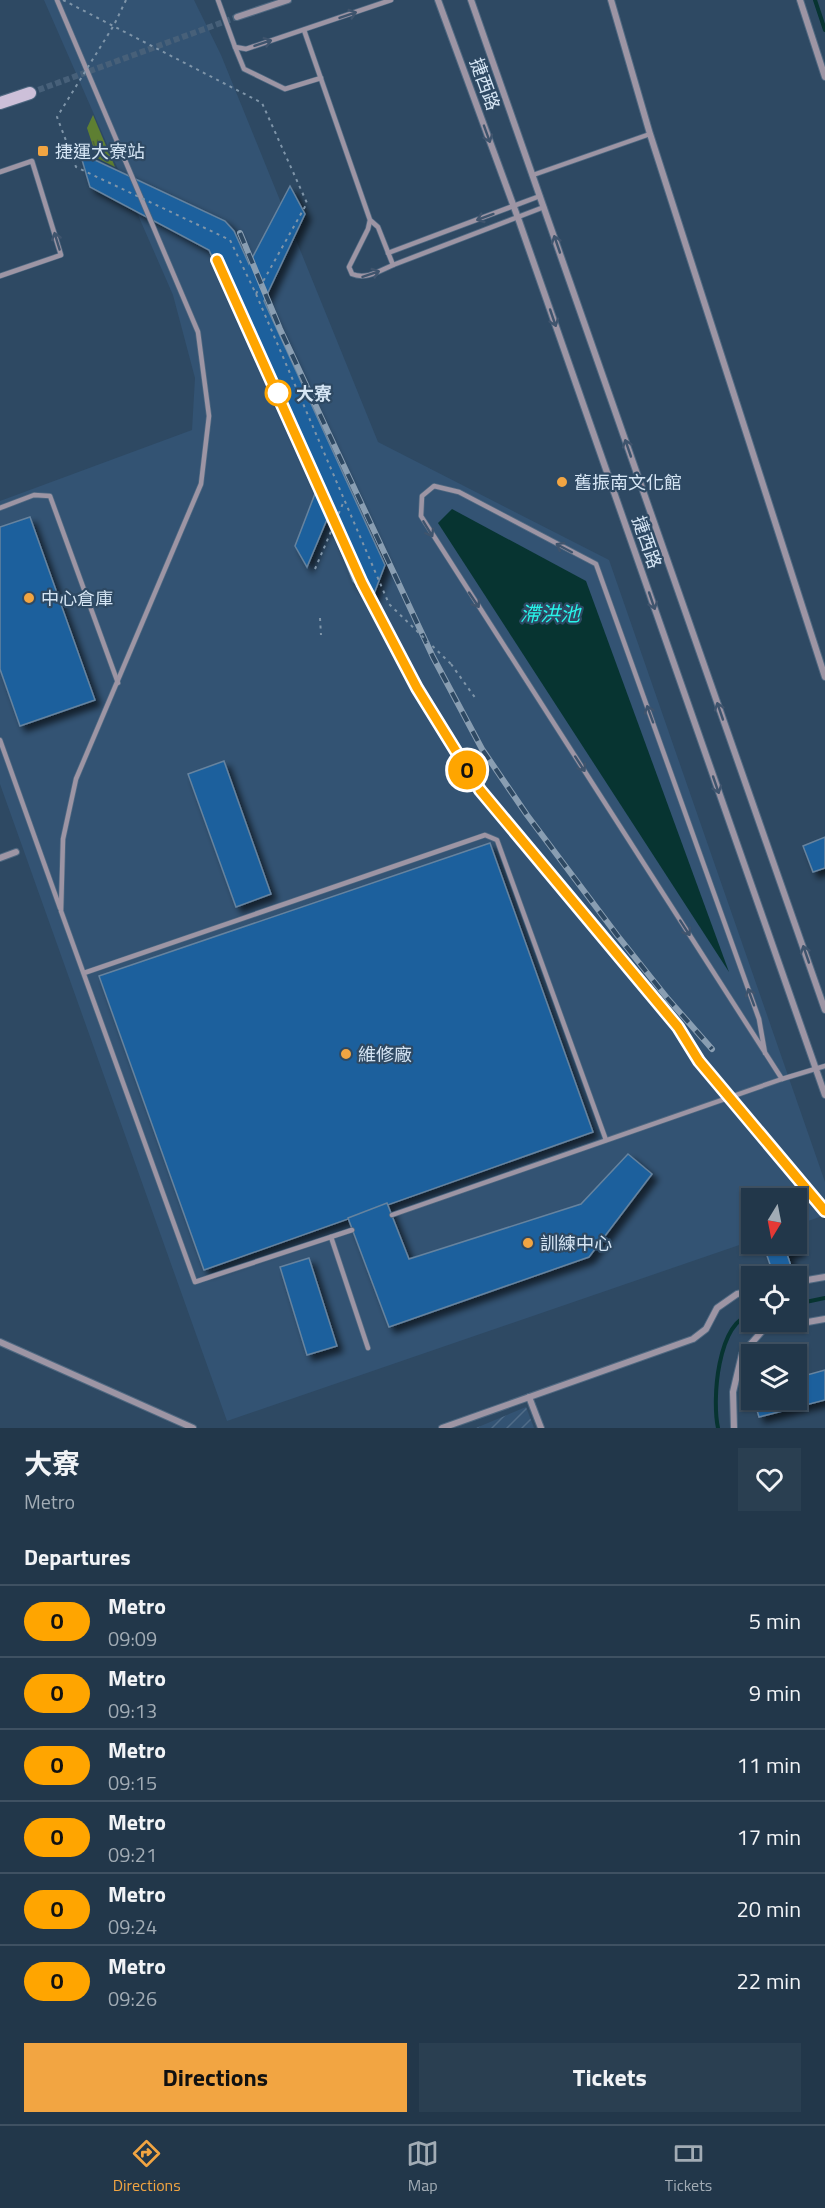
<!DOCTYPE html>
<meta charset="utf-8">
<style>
:root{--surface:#22374a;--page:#2a3f51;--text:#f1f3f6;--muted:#a2acb5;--line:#3f5162;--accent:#f2a542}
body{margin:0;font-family:"Titillium Web","Noto Sans TC",sans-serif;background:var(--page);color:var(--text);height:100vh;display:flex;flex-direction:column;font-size:22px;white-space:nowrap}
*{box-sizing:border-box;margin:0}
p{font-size:20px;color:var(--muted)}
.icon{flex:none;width:33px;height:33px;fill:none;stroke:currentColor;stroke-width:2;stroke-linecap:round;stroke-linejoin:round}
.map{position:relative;height:1428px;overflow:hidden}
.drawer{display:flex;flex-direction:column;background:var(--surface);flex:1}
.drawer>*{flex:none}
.badge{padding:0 12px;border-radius:20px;font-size:21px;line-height:39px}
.needle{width:39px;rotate:190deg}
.controls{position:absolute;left:741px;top:1188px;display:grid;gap:12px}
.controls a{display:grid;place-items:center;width:66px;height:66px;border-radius:0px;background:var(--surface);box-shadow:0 2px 4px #0004,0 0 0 2px var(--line);font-size:30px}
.map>.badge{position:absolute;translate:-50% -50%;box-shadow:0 0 0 3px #fff}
h2{padding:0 24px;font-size:22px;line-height:54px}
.round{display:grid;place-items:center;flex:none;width:63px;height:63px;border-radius:0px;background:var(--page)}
.headline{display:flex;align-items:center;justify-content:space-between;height:102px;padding:0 24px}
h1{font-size:28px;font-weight:700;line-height:45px}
.cta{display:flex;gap:12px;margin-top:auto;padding:12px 24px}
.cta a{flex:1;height:69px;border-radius:0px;background:var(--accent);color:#111;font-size:24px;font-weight:700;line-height:69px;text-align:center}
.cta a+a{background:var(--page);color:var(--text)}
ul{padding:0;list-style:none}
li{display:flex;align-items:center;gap:18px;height:72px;padding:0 24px;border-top:2px solid var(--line)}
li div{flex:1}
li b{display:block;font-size:22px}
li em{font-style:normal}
li .badge{min-width:66px;font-weight:700;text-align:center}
.tabs{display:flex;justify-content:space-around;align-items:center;height:84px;border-top:2px solid var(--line);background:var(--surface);font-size:16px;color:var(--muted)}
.tabs a{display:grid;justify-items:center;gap:3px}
.tabs .active{color:var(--accent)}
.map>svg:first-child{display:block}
.built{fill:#335373}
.industrial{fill:url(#industrial-furrows)}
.grass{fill:url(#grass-tufts)}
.water{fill:#073431}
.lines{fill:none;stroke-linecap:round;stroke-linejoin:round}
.stream{stroke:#073431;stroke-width:4}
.building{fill:#1b619d;stroke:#66839f;stroke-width:1.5;filter:url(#shadow)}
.street-tunnel{stroke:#476079;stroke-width:6;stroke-dasharray:6 3;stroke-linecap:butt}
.lane-casing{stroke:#4f6880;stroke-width:6}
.street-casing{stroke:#4f6880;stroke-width:8}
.secondary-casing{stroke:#4f6880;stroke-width:14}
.path{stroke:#7f95a9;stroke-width:2;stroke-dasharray:3 4.5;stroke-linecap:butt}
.lane{stroke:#9d95a4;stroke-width:4.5}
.street{stroke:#9d95a4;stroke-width:6}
.secondary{stroke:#cdc0d9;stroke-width:12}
.rail-casing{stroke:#899eb2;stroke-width:6}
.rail{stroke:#2e4963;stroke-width:4;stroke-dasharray:11;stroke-linecap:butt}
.path-bridge{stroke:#7f95a9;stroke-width:2;stroke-dasharray:3 4.5;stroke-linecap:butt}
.oneway{stroke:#3f546d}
.line-casing{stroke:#fff;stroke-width:14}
.line{stroke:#ffa500;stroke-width:9}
.poi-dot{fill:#f2a542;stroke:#2e4963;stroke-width:2}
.stop-dot{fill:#fff;stroke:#ffa500;stroke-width:3}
.labels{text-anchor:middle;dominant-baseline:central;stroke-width:4.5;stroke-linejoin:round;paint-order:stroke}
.street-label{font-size:18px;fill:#d5e5f4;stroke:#2e4963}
.poi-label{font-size:18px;fill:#d5e5f4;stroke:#2e4963;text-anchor:start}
.stop-label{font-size:18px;font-weight:bold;fill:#d5e5f4;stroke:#2e4963;text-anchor:start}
.water-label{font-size:20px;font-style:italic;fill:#27f5ea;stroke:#2e4963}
</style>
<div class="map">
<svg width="825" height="1428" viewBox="0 0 825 1428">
<defs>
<pattern id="industrial-furrows" width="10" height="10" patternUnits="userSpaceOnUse" patternTransform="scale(1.5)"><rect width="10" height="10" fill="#335373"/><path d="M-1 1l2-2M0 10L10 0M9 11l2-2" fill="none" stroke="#506c88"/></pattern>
<pattern id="grass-tufts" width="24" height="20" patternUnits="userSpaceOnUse" patternTransform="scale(1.5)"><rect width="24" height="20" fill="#5e7f32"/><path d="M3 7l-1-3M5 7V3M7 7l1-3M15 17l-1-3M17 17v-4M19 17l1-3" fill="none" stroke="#50653c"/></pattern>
<filter id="shadow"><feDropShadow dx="5.5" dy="5.5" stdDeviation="3" flood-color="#0009"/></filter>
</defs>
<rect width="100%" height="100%" fill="#2e4963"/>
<polygon class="built" points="44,0 194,0 221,55 378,442 609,560 825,1182 825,1215 797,1225 796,1198 752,1198 751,1241 227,1421 0,784 0,501 192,430 195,378 173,295"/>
<polygon class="industrial" points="526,1407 534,1428 476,1428"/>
<polygon class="grass" points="93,115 115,167 97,158 87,128"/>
<polygon class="water" points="452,509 586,581 729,972 438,523"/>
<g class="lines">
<g class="stream">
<polyline points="815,0 825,30"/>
<polyline points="796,1304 825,1298"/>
<path d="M718,1428C712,1400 717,1322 752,1314"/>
</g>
</g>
<g class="building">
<polygon points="80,153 225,221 234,231 249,264 290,186 305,214 264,301 385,565 372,599 353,581 328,517 307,567 295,546 316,491 209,250 90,187"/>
<polygon points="30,517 95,700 20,726 0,669 0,527"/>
<polygon points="224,761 271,894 236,907 188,774"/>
<polygon points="825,837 825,868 813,872 803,846"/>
<polygon points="490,843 593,1132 204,1270 99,976"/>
<polygon points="628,1154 652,1174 589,1257 389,1327 348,1218 387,1203 409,1259 581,1204"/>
<polygon points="796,1243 799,1250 787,1254 794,1275 774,1276 763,1244"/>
<polygon points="309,1258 337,1346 307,1355 280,1267"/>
<polygon points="825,1370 825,1400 759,1417 754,1400 796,1400 796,1378"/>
</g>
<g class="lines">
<polyline class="street-tunnel" points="30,93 237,17"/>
<g class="lane-casing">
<g id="lane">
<polyline points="57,0 198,332 209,416 201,484 76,779 63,839 61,911 195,1282 352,1230"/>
<polyline points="218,0 235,47 246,49 391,0"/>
<path d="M304,30L370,220L368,229L349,267L352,274C366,280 379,271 393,265L378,227L370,220"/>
<polyline points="235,47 244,69 285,89 321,78"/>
<polyline points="0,172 32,161 61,255 0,276"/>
<polyline points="533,175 650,134"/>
<polyline points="388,253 540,196"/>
<polyline points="393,265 544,207"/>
<polyline points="0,508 34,495 50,496 118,683"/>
<polyline points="0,740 60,908"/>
<polyline points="84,973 485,835 497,840 606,1140"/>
<polyline points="765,1053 759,1019 596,564 459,492 434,486 422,496 421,516 782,1079"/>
<polyline points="392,1215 782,1079 825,1066"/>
<polyline points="331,1237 368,1348"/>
</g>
</g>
<g class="street-casing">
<g id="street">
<polyline points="438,0 518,218 825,1095"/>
<polyline points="471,0 825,1010"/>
<polyline points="611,0 650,134 825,677"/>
<polyline points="800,0 825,77"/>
<polyline points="237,17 288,0"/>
<polyline points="0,858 16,852"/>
<polyline points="796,1282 825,1277"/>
<polyline points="0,1342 193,1428"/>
<polyline points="529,1397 541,1428"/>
<polyline points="442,1428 693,1339 706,1329 717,1308 737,1294 752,1291"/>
<polyline points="734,1428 733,1392 742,1354 763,1330 825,1319"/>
</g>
</g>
<g class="secondary-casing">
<polyline id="secondary" points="0,103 30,93"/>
</g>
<g class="path">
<polyline points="320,618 321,635"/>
<polyline points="451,664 476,699"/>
</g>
<use href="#lane" class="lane"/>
<use href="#street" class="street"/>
<use href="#secondary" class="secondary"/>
<g class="rail-casing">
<g id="rail">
<polyline points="240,233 280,329 433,657 482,749 527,815 617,935 668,999 712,1049"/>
<polyline points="217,260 362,583 417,688 480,790 678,1027 699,1061"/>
</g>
</g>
<use href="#rail" class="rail"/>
<g class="path-bridge">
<polyline points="63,0 262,103 307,203 256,294"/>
<polyline points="126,0 114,25 57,117 76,167 230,240 256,294 389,604 451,664"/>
<polyline points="315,569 344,501"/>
</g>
</g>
<defs><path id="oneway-shaft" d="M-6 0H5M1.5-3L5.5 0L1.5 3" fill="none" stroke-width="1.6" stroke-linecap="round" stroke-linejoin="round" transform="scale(1.5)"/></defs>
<g class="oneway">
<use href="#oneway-shaft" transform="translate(348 15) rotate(-19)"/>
<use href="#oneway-shaft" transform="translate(263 43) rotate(-18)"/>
<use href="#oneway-shaft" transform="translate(487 134) rotate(70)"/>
<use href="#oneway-shaft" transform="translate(485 217) rotate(160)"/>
<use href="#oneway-shaft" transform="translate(57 241) rotate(-107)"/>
<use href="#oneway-shaft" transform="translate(557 244) rotate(-109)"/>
<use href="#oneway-shaft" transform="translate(371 274) rotate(-19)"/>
<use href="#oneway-shaft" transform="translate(553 318) rotate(71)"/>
<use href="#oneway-shaft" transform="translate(628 448) rotate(-109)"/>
<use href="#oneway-shaft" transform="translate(428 529) rotate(59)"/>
<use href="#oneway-shaft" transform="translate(564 548) rotate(-152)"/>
<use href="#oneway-shaft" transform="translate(474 600) rotate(56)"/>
<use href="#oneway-shaft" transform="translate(652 601) rotate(71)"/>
<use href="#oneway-shaft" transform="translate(720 711) rotate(-109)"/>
<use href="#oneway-shaft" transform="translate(650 714) rotate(-110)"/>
<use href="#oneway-shaft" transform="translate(580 764) rotate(57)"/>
<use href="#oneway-shaft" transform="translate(716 785) rotate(71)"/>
<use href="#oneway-shaft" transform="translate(685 928) rotate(57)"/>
<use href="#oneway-shaft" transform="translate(806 954) rotate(-109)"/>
<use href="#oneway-shaft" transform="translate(751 997) rotate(-110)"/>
</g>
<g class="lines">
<g class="line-casing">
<polyline id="line" points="217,260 362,583 417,688 480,790 678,1027 699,1061 825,1211"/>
</g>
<use href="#line" class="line"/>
</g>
<g class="poi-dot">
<rect x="37" y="145" width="12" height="12" rx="3"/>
<circle cx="562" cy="482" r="6"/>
<circle cx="29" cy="598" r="6"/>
<circle cx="346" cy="1054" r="6"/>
<circle cx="528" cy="1243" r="6"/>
</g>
<circle class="stop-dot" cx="278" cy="393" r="12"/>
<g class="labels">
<g class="street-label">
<text transform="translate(485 84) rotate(70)">捷西路</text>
<text transform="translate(647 542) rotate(71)">捷西路</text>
</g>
<g class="poi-label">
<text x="55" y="151">捷運大寮站</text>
<text x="574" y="482">舊振南文化館</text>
<text x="41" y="598">中心倉庫</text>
<text x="358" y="1054">維修廠</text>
<text x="540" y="1243">訓練中心</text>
</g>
<g class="stop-label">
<text x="296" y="393">大寮</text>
</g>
<g class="water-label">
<text x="550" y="613">滯洪池</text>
</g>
</g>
</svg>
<div class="controls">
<a><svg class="needle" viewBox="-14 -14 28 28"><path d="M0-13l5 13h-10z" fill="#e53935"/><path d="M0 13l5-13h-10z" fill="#a2acb5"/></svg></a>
<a><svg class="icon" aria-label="locate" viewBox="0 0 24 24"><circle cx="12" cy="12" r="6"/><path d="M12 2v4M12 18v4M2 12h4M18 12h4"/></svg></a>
<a><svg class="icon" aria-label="layers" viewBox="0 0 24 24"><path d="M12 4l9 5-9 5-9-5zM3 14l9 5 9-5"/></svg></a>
</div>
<b class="badge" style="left:467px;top:770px;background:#ffa500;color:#111">O</b>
</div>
<section class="drawer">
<div class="headline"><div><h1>大寮</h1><p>Metro</p></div><a class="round"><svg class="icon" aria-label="heart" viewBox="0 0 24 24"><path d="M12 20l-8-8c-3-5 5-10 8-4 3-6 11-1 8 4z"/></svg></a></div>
<h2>Departures</h2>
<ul>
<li><span class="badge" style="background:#ffa500;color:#111">O</span><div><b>Metro</b><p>09:09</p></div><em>5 min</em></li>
<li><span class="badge" style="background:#ffa500;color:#111">O</span><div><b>Metro</b><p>09:13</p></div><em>9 min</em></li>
<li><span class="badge" style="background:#ffa500;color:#111">O</span><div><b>Metro</b><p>09:15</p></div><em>11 min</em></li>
<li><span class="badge" style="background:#ffa500;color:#111">O</span><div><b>Metro</b><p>09:21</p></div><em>17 min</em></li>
<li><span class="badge" style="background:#ffa500;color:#111">O</span><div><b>Metro</b><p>09:24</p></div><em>20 min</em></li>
<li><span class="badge" style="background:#ffa500;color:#111">O</span><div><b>Metro</b><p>09:26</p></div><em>22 min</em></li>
</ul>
<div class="cta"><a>Directions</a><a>Tickets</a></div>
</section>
<nav class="tabs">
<a class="active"><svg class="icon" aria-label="directions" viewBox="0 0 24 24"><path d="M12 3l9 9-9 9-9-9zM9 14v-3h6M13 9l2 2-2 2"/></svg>Directions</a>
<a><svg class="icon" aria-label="map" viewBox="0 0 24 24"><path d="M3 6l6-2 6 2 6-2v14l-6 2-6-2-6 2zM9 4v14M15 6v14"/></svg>Map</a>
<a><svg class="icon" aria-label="tickets" viewBox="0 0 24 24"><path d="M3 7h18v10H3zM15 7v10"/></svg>Tickets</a>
</nav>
